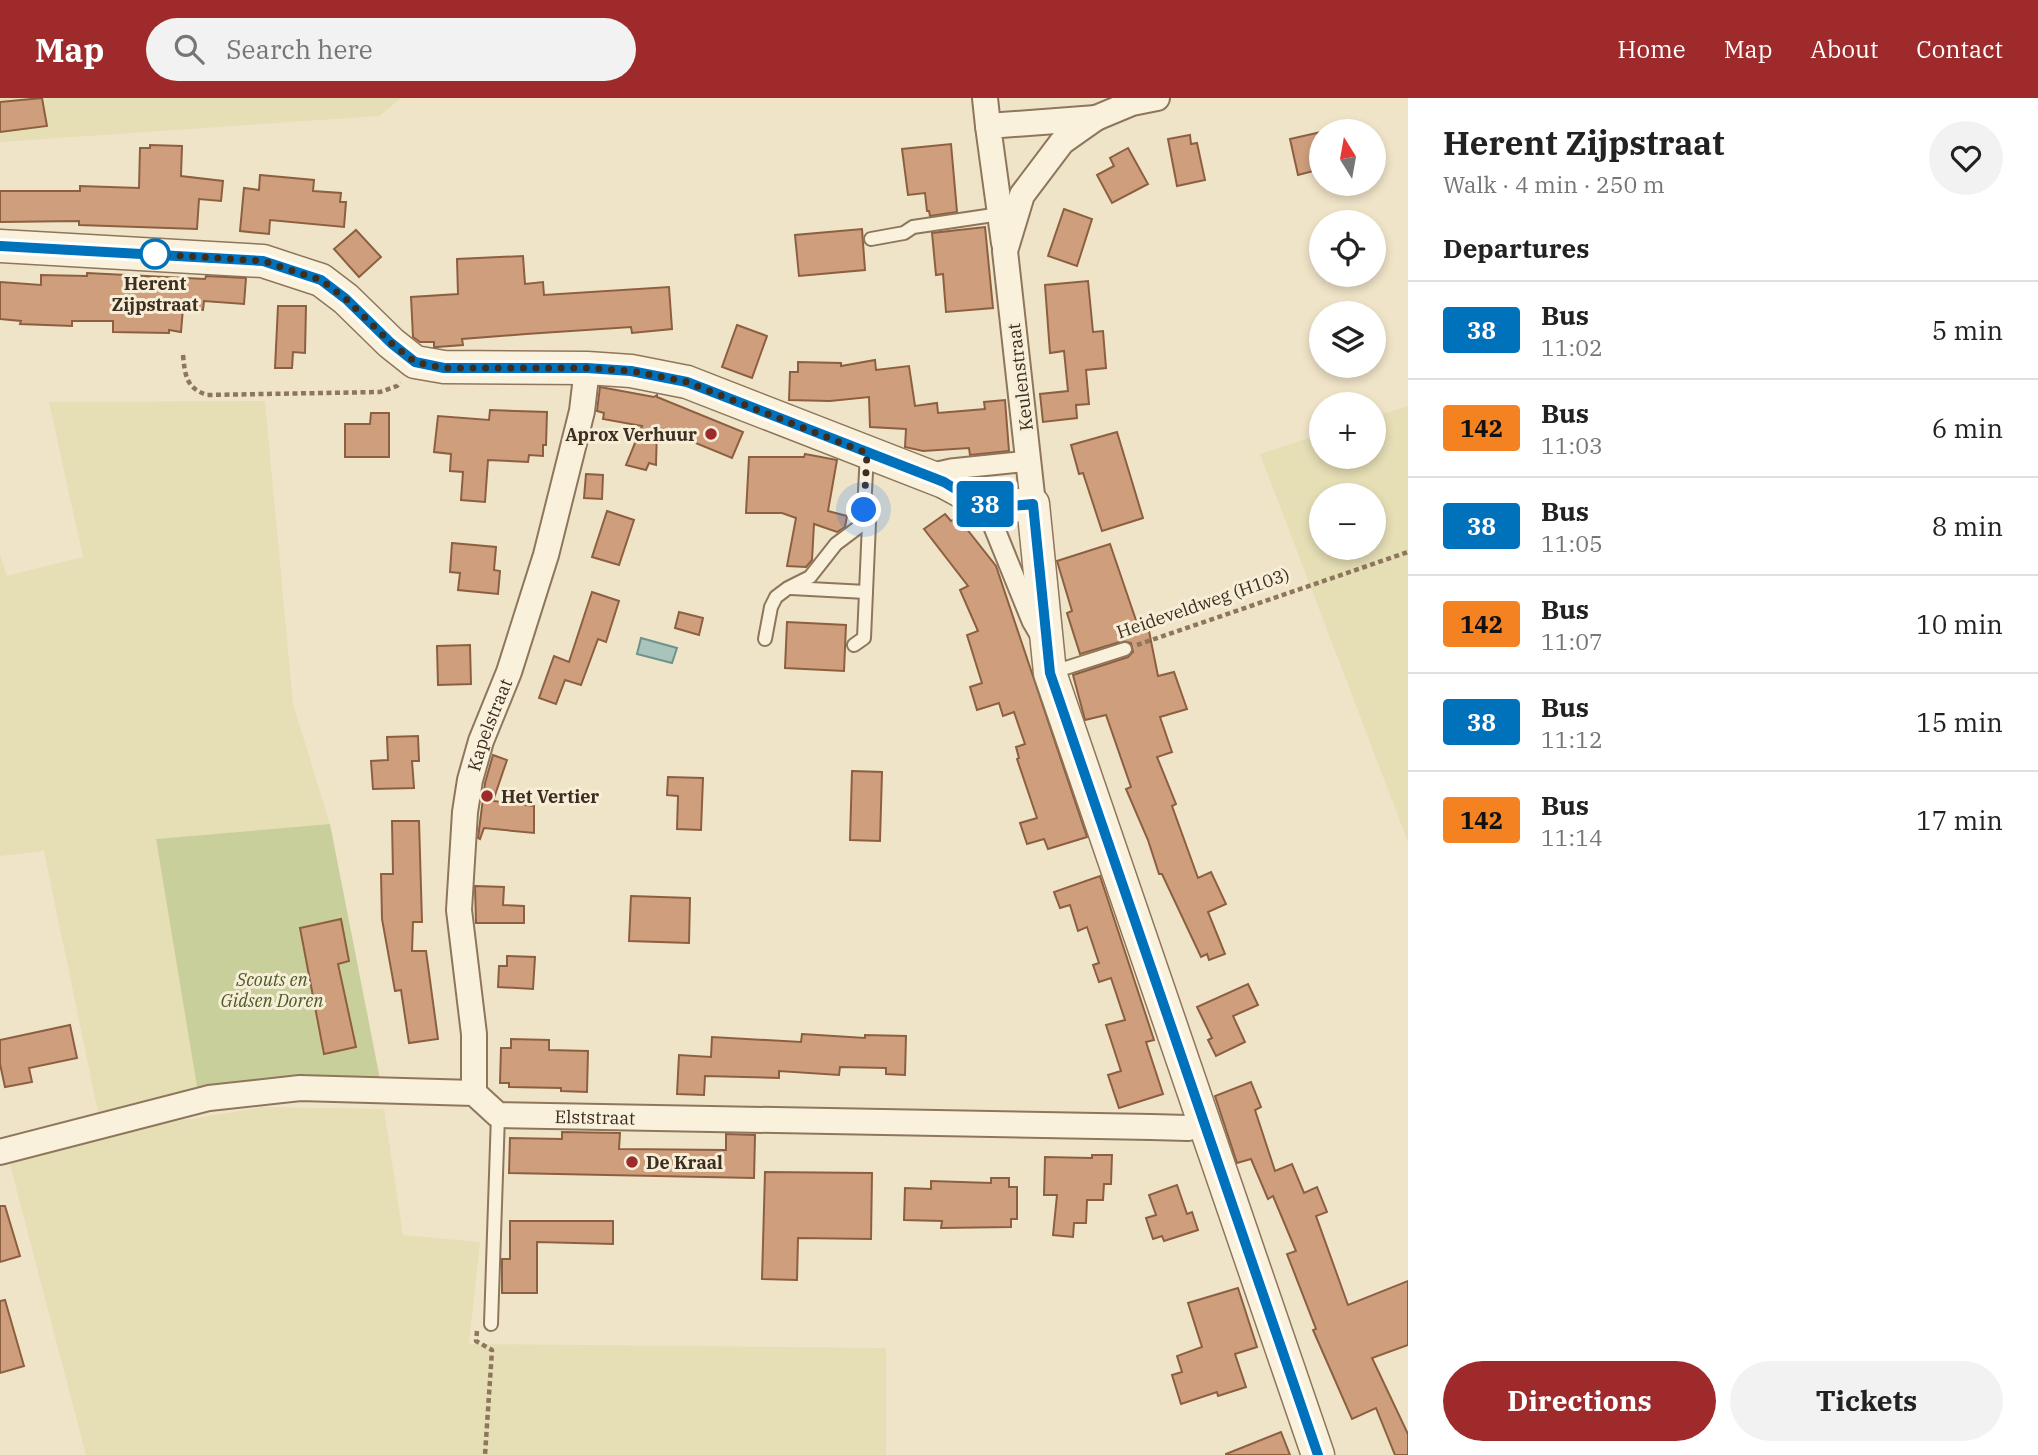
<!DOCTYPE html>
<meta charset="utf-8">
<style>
:root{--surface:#fff;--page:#f2f2f2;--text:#222;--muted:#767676;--line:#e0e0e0;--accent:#9e2a2b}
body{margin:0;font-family:"IBM Plex Serif",serif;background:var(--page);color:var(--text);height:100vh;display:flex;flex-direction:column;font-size:26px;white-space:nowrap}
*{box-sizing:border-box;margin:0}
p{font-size:23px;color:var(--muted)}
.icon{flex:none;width:38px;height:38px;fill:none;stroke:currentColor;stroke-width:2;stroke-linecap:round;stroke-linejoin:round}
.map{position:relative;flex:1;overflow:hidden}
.details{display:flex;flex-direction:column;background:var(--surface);width:630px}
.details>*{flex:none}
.badge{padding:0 14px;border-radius:5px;font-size:24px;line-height:46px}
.needle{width:46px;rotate:349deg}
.tools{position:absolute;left:1309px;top:21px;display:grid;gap:14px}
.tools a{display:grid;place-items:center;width:77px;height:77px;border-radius:50%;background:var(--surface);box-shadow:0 4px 10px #0003;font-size:35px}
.you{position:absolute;width:35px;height:35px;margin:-18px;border:5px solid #fff;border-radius:50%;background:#1a73e8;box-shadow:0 0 0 10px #1a73e833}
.map>.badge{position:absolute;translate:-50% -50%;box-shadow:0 0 0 4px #fff}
h2{padding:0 35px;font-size:26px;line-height:63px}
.round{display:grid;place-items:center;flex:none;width:74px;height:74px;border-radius:37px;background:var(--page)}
.head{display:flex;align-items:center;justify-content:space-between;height:119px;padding:0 35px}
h1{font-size:33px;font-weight:800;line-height:52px}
.cta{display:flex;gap:14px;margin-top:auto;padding:14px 35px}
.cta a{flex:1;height:80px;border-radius:42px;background:var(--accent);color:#fff;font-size:28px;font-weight:800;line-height:80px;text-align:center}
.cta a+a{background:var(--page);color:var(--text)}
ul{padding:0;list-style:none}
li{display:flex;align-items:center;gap:21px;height:98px;padding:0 35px;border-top:2px solid var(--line)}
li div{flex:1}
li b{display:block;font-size:26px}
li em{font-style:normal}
li .badge{min-width:77px;font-weight:700;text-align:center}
header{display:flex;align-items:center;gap:42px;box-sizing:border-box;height:98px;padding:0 35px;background:var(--accent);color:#fff}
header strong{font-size:33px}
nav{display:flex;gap:38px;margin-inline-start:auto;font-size:24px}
.search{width:490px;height:63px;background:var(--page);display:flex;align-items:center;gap:18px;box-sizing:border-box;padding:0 24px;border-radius:38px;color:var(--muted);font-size:26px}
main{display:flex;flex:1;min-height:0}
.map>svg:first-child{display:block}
.farmland{fill:#e6deb5;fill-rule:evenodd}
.green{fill:#c9cf9b}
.water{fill:#a9c4bc;stroke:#6f938a;stroke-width:2}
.building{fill:#cf9f7d;stroke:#8d5f41;stroke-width:2}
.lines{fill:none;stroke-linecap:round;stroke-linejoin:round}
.service-casing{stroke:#8d765c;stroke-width:16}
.pedestrian-casing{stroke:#8d765c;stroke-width:23}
.minor-casing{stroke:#8d765c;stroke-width:28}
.tertiary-casing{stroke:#8d765c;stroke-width:35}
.path{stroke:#8d765c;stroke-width:4.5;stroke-dasharray:5 3.5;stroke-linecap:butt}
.service{stroke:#faf1dc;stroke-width:12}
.pedestrian{stroke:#faf1dc;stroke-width:19}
.minor{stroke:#faf1dc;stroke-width:24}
.tertiary{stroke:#faf1dc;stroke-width:32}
.line-casing{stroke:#fff;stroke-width:16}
.line{stroke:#0072bc;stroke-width:10}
.walk{stroke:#3d2e20;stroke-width:7;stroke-dasharray:0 12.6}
.stop-dot{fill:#fff;stroke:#0072bc;stroke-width:3.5}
.poi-dot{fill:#9e2a2b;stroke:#f7eed8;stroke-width:2.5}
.labels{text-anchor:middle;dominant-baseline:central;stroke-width:6;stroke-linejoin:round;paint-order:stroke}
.stop-label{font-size:18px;font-weight:bold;fill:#3d2e20;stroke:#f7eed8}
.street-label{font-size:18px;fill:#3d2e20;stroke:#f7eed8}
.poi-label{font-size:18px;font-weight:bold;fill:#3d2e20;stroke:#f7eed8;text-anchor:start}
.park-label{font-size:18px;font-style:italic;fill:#4d5a26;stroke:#f7eed8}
</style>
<header>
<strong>Map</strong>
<div class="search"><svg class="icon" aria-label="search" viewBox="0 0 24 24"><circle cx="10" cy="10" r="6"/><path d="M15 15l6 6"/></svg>Search here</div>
<nav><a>Home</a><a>Map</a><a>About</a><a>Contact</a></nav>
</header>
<main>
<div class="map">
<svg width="1408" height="1357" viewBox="0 0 1408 1357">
<rect width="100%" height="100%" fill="#f0e4c8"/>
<g class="farmland">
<polygon points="0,0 401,0 379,18 0,44"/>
<polygon points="265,303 293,606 330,726 156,741 198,995 99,1019 44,753 0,758 0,456 7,478 83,459 49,304"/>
<path d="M1408,308V744L1260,356L1321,336V359H1374V319ZM1321,397H1374V450H1321Z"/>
<polygon points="263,1009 384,1011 403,1137 480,1144 469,1246 886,1250 886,1357 86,1357 9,1063 142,1029"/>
</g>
<polygon class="green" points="330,726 380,981 198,995 156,741"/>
<polygon class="water" points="641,540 677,550 672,565 637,556"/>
<g class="building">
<polygon points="42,0 47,28 0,34 0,4"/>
<polygon points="1321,34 1321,71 1298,77 1290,41"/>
<polygon points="1190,37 1191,46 1197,45 1205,82 1177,88 1168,41"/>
<polygon points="951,46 957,114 930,118 929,113 927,113 925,95 908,97 902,51"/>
<polygon points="150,47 182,48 181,78 223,83 221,103 199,101 197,131 79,127 79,123 0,124 0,93 80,93 80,88 139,90 140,50 150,50"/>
<polygon points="1128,50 1148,86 1112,105 1097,77 1114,68 1110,60"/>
<polygon points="260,77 314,82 313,93 341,95 340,104 346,104 344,129 270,122 269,136 240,133 244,90 259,92"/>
<polygon points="1064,111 1092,121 1077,168 1048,158"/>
<polygon points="985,129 993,210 946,214 943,176 936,177 932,135"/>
<polygon points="862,131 865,172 799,178 795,137"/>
<polygon points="356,132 381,159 359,179 334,151"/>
<polygon points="523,158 525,186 543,184 544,197 669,189 672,231 632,235 631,229 526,236 462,241 463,247 437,249 434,249 434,244 420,244 413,239 411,199 458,196 457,161"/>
<polygon points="87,175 205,181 206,178 246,180 244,206 204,203 203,212 183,210 181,234 169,232 169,235 113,234 113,223 72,223 72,228 20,226 21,223 0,221 0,184 41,187 41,177 87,178"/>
<polygon points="1088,183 1093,234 1103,233 1106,270 1086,272 1089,306 1076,307 1077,320 1043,324 1040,296 1068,293 1064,253 1050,255 1045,187"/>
<polygon points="278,208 306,208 305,255 293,254 292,270 275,270"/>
<polygon points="737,227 767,238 752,280 722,269"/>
<polygon points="875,262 876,272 909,268 915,308 937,305 938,315 985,311 984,304 1005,302 1009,353 970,357 969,350 923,353 905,349 906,331 870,329 869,299 830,303 789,302 790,274 798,274 798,264 841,265 841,268"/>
<polygon points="600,289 654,299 657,297 657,299 743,334 732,360 657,329 656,367 649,365 646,372 626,367 642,328 603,321 604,315 597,313"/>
<polygon points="490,312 547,314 546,347 543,347 543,358 529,357 528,364 488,362 485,404 461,402 463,374 450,373 451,356 434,354 438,318 489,322"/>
<polygon points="371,315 389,315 389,359 345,359 345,326 370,326"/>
<polygon points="1117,334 1143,420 1102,433 1083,375 1079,376 1071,347"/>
<polygon points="805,356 837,362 828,413 847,418 845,429 837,434 814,426 812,462 806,469 787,468 796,420 782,415 746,415 749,359 804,359"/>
<polygon points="586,376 603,377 602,401 584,400"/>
<polygon points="607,413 634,422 619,467 592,459"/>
<polygon points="945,416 951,423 958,420 996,468 1087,739 1048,751 1044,741 1027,746 1020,725 1037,720 1017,661 1019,660 1016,649 1025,646 1014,614 1003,618 999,605 977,612 970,589 982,585 967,537 978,533 960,492 968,488 924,431"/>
<polygon points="452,445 496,449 494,472 500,473 498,496 458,492 460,475 450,474"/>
<polygon points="1110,446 1139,531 1148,528 1158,578 1174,574 1187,611 1160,619 1172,654 1157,659 1176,706 1172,708 1198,780 1211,774 1226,806 1208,814 1225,856 1209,862 1207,856 1201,859 1162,776 1159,776 1148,742 1126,691 1131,689 1106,617 1085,622 1073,577 1128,559 1133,554 1131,545 1123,543 1080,556 1067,515 1072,513 1057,463"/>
<polygon points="592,494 619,503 606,544 598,541 581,587 565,582 556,606 539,600 554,558 569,564"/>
<polygon points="679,514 703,520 699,537 675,530"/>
<polygon points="787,524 846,527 844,573 785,570"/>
<polygon points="470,547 471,586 438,587 437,548"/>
<polygon points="418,638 419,663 412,663 414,690 373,691 371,663 388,662 387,639"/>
<polygon points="493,657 507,662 493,703 534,708 534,735 484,730 480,741 478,740 485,685"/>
<polygon points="852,673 882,674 880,743 850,742"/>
<polygon points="668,679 703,680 701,732 677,731 678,698 667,697"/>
<polygon points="392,723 419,723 422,824 413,824 412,853 426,853 438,941 409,945 401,892 395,893 382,821 381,776 393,776"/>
<polygon points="1100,778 1154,942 1146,944 1163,996 1119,1010 1108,977 1121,973 1106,927 1125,922 1111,880 1099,884 1093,867 1099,865 1087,829 1078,833 1070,807 1060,810 1054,794"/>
<polygon points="475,788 504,789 503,807 524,808 524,825 476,825"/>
<polygon points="631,798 690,800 689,845 629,843"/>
<polygon points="341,821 349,863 338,866 356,949 324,956 300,830"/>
<polygon points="507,858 535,859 533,891 498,889 499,868 507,868"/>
<polygon points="1248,886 1258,907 1233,918 1245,944 1216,958 1208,942 1212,940 1197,909"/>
<polygon points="70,927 77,960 29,970 32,984 5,989 0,966 0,942"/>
<polygon points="802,936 865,940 865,937 906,938 905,977 886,976 886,970 840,969 839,977 779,973 779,980 705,978 704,997 677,996 679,957 711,959 712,939 801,944"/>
<polygon points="511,941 549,942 549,952 588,953 587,994 561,993 561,990 509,989 509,985 500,985 501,950 511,950"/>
<polygon points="1251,984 1261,1009 1255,1012 1275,1073 1292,1066 1304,1095 1317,1089 1327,1114 1316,1118 1348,1207 1408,1183 1408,1247 1372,1260 1408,1336 1408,1357 1395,1357 1376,1310 1352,1321 1313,1232 1316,1231 1287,1156 1296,1153 1273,1098 1268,1101 1251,1061 1237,1065 1215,998"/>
<polygon points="562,1034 620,1035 619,1051 726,1052 726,1036 755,1037 754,1080 509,1075 510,1040 562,1041"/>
<polygon points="1092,1057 1112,1057 1111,1086 1104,1086 1103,1102 1087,1102 1086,1125 1074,1125 1073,1139 1053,1137 1057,1097 1044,1097 1045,1059 1092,1060"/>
<polygon points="765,1074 872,1075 871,1141 798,1140 797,1182 762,1181"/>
<polygon points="991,1080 1009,1080 1009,1089 1017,1089 1017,1121 1011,1121 1011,1129 941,1130 942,1123 904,1122 905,1090 931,1091 931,1083 991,1085"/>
<polygon points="1177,1087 1187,1116 1192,1114 1198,1132 1164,1143 1162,1138 1153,1141 1146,1120 1156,1117 1149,1097"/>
<polygon points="0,1108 5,1108 20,1158 0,1164"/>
<polygon points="510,1123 613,1123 613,1146 537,1144 537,1195 502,1195 502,1161 510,1161"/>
<polygon points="1238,1190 1257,1249 1235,1256 1246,1289 1218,1298 1217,1294 1181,1306 1172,1277 1182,1274 1177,1258 1202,1249 1188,1205"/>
<polygon points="5,1202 24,1268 0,1275 0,1203"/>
<polygon points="1281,1334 1290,1357 1226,1357 1226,1356"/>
</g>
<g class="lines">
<g class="service-casing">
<g id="service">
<polyline points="871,141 904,135 913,129 1000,116"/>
<polyline points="791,490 866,494"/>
<polyline points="765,541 771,509 776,499 788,490 810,479 836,446 860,428 864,412 867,355"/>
<polyline points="854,547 864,540 869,425 864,412"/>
<polyline points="1050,575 1125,551"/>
<polyline points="491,1226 498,1017"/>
</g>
</g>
<g class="pedestrian-casing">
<g id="pedestrian">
<polyline points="929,376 951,371 1029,363"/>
<polyline points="985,407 1032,523 1039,535"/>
</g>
</g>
<g class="minor-casing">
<g id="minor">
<polyline points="985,0 988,28"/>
<polyline points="1004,145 988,28 1096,20"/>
<polyline points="1033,406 1005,153 1022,97 1062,44 1096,20 1132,5 1157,0"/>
<path id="s1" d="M474,995V936L459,812L465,714L470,682L481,643L509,574L546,457L582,313L587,270"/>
<path id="s2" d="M0,1054L209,1000L300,990L474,995L498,1017L1151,1029L1188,1030L1203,1024"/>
</g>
</g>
<g class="tertiary-casing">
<polyline id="tertiary" points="0,148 263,163 321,182 346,201 391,245 415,264 444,269 587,270 631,273 687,284 944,384 990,409 1033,406 1050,575 1318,1357"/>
</g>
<g class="path">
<path d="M183,257C185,277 186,290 207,297L380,294L397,288L400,284"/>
<polyline points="1137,547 1408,454"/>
<polyline points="477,1233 476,1243 492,1252 485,1357"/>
</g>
<use href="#service" class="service"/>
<use href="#pedestrian" class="pedestrian"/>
<use href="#minor" class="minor"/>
<use href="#tertiary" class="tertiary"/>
</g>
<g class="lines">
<g class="line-casing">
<path id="line" d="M0,148L263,163L321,182L346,201L391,245L415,264L444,270H587L631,273L687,284L944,384C981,407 989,411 1033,406L1050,575L1318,1357"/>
</g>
<use href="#line" class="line"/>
<polyline class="walk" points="155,156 263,163 321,182 346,201 391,245 415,264 444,270 587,270 631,273 657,278 687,284 867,355 864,412"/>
</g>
<circle class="stop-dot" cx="155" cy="156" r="14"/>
<g class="poi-dot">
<circle cx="711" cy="336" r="7"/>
<circle cx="487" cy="698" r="7"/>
<circle cx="632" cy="1064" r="7"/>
</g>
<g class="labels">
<g class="stop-label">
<text x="155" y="185">Herent<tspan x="155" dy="21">Zijpstraat</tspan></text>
</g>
<g class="street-label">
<text transform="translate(1020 279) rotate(-97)">Keulenstraat</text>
<text transform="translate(1203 505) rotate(-19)">Heideveldweg (H103)</text>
<text stroke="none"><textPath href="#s1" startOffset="373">Kapelstraat</textPath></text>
<text stroke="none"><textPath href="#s2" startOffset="611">Elststraat</textPath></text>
</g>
<g class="poi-label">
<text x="697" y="336" text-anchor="end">Aprox Verhuur</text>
<text x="501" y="698">Het Vertier</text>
<text x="646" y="1064">De Kraal</text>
</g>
<g class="park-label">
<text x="272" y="881">Scouts en<tspan x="272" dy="21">Gidsen Doren</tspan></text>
</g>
</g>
</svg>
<div class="tools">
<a><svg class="needle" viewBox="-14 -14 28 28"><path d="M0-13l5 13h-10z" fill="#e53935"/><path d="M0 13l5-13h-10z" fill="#767676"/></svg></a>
<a><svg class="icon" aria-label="locate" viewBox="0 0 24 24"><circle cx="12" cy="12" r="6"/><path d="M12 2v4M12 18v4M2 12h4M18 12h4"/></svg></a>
<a><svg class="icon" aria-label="layers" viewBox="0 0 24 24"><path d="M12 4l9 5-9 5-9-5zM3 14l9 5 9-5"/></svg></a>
<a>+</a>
<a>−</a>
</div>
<div class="you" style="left:864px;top:412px"></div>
<b class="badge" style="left:985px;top:406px;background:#0072bc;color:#fff">38</b>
</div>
<section class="details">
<div class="head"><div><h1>Herent Zijpstraat</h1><p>Walk · 4 min · 250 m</p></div><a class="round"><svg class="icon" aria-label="heart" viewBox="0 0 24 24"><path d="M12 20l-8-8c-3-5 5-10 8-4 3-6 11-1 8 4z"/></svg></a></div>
<h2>Departures</h2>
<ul>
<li><span class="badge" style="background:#0072bc;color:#fff">38</span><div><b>Bus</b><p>11:02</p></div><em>5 min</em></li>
<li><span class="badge" style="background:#f58220;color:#111">142</span><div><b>Bus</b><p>11:03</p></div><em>6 min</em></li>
<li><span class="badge" style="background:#0072bc;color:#fff">38</span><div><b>Bus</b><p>11:05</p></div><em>8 min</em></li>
<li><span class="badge" style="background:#f58220;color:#111">142</span><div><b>Bus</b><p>11:07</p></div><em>10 min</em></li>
<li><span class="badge" style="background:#0072bc;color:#fff">38</span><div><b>Bus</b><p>11:12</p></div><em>15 min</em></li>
<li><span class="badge" style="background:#f58220;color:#111">142</span><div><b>Bus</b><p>11:14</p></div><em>17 min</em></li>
</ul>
<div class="cta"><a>Directions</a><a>Tickets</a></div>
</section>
</main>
